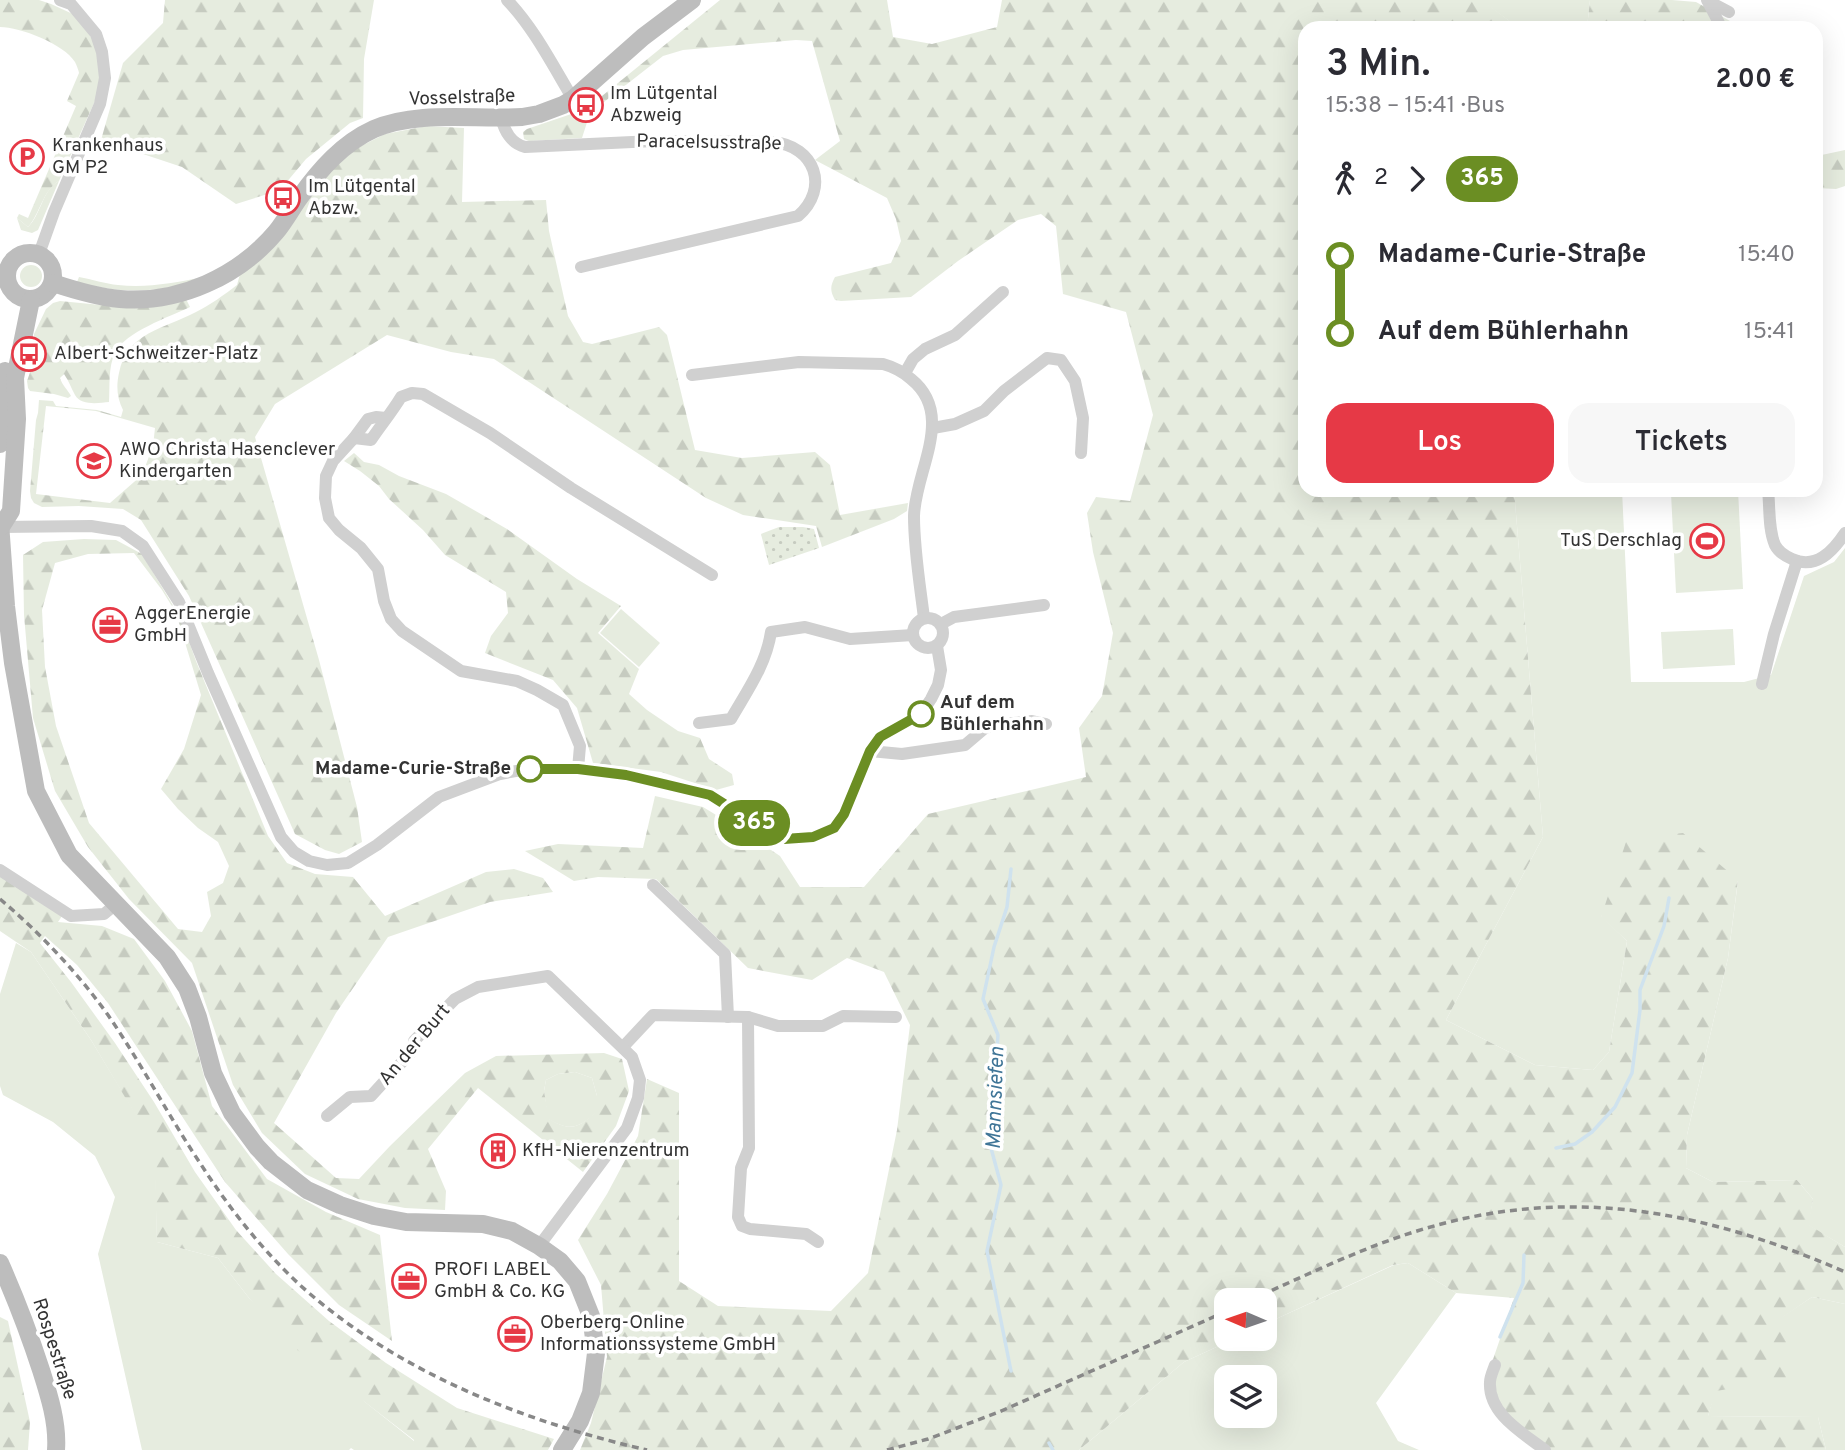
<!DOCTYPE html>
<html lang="de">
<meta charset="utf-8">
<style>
:root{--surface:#fff;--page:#f7f7f7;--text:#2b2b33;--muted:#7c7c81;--accent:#e63946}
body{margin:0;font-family:Overpass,sans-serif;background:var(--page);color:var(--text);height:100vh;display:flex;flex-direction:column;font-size:26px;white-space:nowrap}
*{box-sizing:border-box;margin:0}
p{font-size:23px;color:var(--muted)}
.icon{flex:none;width:38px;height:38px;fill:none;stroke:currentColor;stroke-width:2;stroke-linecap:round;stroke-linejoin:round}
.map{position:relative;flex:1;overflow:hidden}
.sheet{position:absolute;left:1298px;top:21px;width:525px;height:476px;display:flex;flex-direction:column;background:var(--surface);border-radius:21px;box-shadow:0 7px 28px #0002}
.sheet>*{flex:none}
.badge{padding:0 14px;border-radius:23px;font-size:24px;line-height:46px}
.needle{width:46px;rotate:272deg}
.tools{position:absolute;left:1214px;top:1288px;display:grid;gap:14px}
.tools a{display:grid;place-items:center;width:63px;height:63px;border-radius:14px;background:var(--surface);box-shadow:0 7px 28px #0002;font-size:35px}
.map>.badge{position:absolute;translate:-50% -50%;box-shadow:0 0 0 4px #fff}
.legs{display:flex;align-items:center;gap:10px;height:77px;padding:0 28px;font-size:23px}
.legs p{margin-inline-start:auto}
.head{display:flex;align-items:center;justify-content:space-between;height:119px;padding:0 28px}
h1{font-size:38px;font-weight:600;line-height:52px}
.action{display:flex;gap:14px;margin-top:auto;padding:14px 28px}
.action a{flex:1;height:80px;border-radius:21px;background:var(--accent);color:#fff;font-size:28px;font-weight:600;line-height:80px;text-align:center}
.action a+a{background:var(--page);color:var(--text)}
ul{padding:0 28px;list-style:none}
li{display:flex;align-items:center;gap:24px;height:77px;font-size:26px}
li i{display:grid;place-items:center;width:10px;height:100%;margin:0 9px;background:currentColor}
li i::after{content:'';width:18px;height:18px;margin:-9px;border:5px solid;border-radius:50%;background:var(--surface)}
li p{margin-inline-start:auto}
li:first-child i{background:linear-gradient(#0000 50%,currentColor 0)}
li:last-child i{background:linear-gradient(currentColor 50%,#0000 0)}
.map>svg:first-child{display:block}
.green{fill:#e6ecdf;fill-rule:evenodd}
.forest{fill:url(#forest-firs);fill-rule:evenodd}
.park{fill:url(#park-dots)}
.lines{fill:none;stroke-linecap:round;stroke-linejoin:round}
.stream{stroke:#cfe2ee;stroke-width:3.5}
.street{stroke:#d0d0d0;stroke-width:12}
.secondary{stroke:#bdbdbd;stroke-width:18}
.rail{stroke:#888;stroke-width:3.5;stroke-dasharray:7 5;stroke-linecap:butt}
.line-1-casing{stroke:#fff;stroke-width:16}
.line-1{stroke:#6b8e23;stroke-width:10}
.stop-1-dot{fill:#fff;stroke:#6b8e23;stroke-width:3.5}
.labels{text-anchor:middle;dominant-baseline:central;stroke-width:7;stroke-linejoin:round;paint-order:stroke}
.poi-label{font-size:19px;fill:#333;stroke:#fff;text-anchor:start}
.street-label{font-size:19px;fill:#333;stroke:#fff}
.stop-label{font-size:19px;font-weight:bold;fill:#333;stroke:#fff;text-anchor:start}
.water-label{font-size:21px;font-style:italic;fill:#3f7597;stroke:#fff}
</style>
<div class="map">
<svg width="1845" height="1450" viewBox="0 0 1845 1450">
<defs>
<pattern id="forest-firs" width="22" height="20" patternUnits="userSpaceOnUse" patternTransform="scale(1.75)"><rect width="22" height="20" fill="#e6ecdf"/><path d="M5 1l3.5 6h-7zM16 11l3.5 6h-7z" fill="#c6cbc0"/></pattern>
<pattern id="park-dots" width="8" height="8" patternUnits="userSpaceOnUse" patternTransform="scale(1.75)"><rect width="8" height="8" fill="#e6ecdf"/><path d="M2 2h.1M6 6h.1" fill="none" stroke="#c6cbc0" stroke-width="1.8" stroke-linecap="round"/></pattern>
</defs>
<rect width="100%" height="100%" fill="#fff"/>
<g class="green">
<polygon points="1486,0 1590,0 1587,28 1519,28 1486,4"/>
<path d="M59,181L38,230L32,233L21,230L17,218L28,227C41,215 42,190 59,181Z"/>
<circle cx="31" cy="276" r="11"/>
<path d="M79,277C92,279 105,284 118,285C147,288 174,283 203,277C161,294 120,294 77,282Z"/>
<polygon points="1514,490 1622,490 1631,682 1744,682 1771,675 1804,576 1834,562 1845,548 1845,1247 1808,1225 1813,1199 1797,1180 1713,1182 1686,1168 1687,1135 1728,958 1738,881 1601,916 1627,941 1609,1052 1593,1070 1535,1065 1446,1020 1543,837"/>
<polygon points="1718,490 1738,490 1743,589 1676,593 1671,493"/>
<polygon points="621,609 660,643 639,667 600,633"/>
<polygon points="1733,629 1735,665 1663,669 1661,632"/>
<polygon points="16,943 31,952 91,1040 155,1146 157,1242 218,1258 249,1298 365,1402 414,1441 414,1450 354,1450 351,1448 349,1450 142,1450 98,1254 115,1197 95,1156 53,1122 3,1095 0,1086 0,994"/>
<path d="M575,1072L592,1078L597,1096V1112C578,1128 571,1132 548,1119L544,1091L546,1080L558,1074Z"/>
<path d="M1408,1263L1456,1293L1376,1403L1398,1441L1419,1450H1079L1184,1362L1234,1339H1265V1324L1394,1265ZM1227,1377H1265V1416H1227Z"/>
<polygon points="1812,1297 1845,1304 1845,1450 1826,1450 1818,1417 1708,1416 1715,1391 1782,1317"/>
</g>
<g class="forest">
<path d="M0,0H39L51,4L75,15L87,30L95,45L99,60V92L59,181C43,190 40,214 28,227L17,218L19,214L28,218L76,106L67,101L79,73C79,71 76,64 75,62C64,44 20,27 0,27Z"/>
<polygon points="165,0 374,0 364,59 363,118 350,123 306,159 280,190 236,204 182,167 101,140 123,63 163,23"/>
<path d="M720,0H887L893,37L932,44L997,27L1002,0H1486L1487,4L1519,28H1306V490H1514L1543,837L1446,1020L1535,1065L1593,1070L1609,1052L1627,941L1601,917L1627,839L1683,833L1738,880L1728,958L1687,1135L1686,1168L1713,1182L1797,1180L1813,1199L1809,1225L1845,1247V1304L1812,1297L1783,1317L1795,1378L1716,1391L1708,1416L1818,1417L1826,1450H1541L1506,1422L1488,1374L1514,1298L1456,1293L1408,1263L1393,1265L1265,1324V1300H1227V1339H1234L1184,1362L1079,1450H580L591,1423L607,1357L601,1285L578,1240L607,1194L638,1136L647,1079L679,1093V1281L718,1306L831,1311L868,1273L897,1130L910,1025L884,972L847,958L812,980L748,968L656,879L598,877L574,881L525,851L558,844L643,848L655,796L703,807L744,832L780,856L800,887H864L928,814L1086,777L1079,728L1102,696L1113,633L1093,552L1087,513L1096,497L1130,501L1153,415L1126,312L1063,294L1056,226L1041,214L1018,220L958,261L911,297L841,301L835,300C830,291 830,286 835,277L891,263L901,241L896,219L887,198L815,160L840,141L812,41L796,40L683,50L663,56L590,113L582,138L529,141L524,139L523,132L527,129L586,109Z"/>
<polygon points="1590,0 1672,0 1696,2 1730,21 1736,28 1587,28"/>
<path d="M427,126L464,128L462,202L546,200L549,231L568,316L583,342L592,344L659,327L667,335L695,450L742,458L815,452L830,465L840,515L908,503L907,511L894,519L822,547L816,526L743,515L706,498L494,359L451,352L387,335L275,404L255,437L319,660L357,807L362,842L339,854L325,850L295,834L189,596L141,520L123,509L79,506L42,507L34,503L31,498L30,491L36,420L38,413L39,400L53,401L56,406L97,410L121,417L123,410C117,398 116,386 119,373C127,332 164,329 196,312C210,305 224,295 237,285L240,274L330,171L357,148L385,134ZM46,406L96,411L155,428L153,446L142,475L110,503L36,494Z"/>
<polygon points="1845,150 1845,186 1836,189 1817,188 1817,156"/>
<path d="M186,299L190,307C169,317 125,332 115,353C108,367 110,386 109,402C99,403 81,406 75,395C71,388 69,381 64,374L60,378C62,385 68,390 71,396L68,398L54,394L30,391L28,388L27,381L34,361V334L46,309L53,303L60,301L101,305Z"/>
<polygon points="354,453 364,462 379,465 399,476 446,494 507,529 577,579 621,606 598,633 639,669 629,694 647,710 678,731 700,738 709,759 732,774 734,785 716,790 661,772 593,763 577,708 553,680 485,653 491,636 508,613 506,592 445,555 423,530 389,499 379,486 360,471 344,461"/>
<path d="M84,539L116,540L142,554L180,617L196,661L268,836L287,863L315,874L353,877L385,916L486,872L514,869L543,878L553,892L490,902L388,937L336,1013L274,1123L336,1178L359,1179L390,1146L465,1073L496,1056L604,1053L622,1059L629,1091L616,1126L583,1172L478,1088L428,1149L446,1191L445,1210L405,1208L358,1199L305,1174L262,1133L233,1085L192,963L129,899L88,847L55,791L33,718L24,615L23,555L43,542ZM134,553L162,590L176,613L201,695L184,749L161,789L178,809L198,828L218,842L229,866L223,883L207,892L211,916L202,932L178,929L89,823L56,726L45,667L42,610L55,563L88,554ZM575,1072L592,1078L597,1096L596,1112C578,1128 571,1132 549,1119L544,1091L546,1080L558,1074Z"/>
<polygon points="0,875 62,916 58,922 102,926 134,939 165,981 192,1031 212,1106 267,1179 326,1212 380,1235 392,1341 339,1305 288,1254 225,1182 108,1003 77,965 45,936 40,943 71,982 115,1043 154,1102 195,1172 236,1230 276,1274 329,1321 386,1363 457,1408 554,1439 548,1450 414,1450 414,1440 296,1349 249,1298 218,1258 157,1242 154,1146 91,1040 31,952 0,931"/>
<polygon points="0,1317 8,1321 30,1422 28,1450 0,1450"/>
</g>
<polygon class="park" points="779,527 803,527 814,529 819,548 769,565 761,534"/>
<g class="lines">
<g class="stream">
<polyline points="1011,869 1007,907 994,947 983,999 998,1035 991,1148 1001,1185 987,1251 1011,1371"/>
<polyline points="1556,1148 1575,1144 1592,1132 1615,1107 1632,1073 1640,1010 1640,990 1664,926 1669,898"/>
<polyline points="1500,1337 1523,1283 1524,1255"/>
<polyline points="1049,1443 1053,1450"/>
</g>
<g class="street">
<path d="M507,0C534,28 553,66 573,99"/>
<polyline points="1707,0 1719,23"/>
<polyline points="1708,1 1729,12"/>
<path d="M501,118C505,132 511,143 525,147L654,141L773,142C815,146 830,188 798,216L581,267"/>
<polyline points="39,254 54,212 100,104 105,78 102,52 96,34 71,4 60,0"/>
<polyline points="905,373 913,359 925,349 955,335 1003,292"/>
<path d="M692,375L799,362L883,364C894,367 902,371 911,379C956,415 915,471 914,516C914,550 920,585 924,618"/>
<polyline points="386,418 376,417 368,419 354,438 333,461 326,476 325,498 329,518 339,530 361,548 378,569 384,601 391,619 402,631 461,671 517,681 537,690 563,705 580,746 578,769"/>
<polyline points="933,428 955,424 984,411 1004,391 1047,358 1061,360 1075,381 1083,418 1081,453"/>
<path d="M354,438L371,440C381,425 392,412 401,397L412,393L423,394L490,433L571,488L712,575"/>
<path d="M1768,490C1770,507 1768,529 1775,545C1778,551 1785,556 1792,559C1816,570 1833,551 1845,533"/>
<polyline points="0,527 91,526 122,531 143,546 179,602 208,673 281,837 294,852 309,861 327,865 348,863 377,845 439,797 500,774 527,769 578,769 626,775 710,795 767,831 784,839 813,837 834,828 843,814 870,751 880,737 921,714 931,699 938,685 941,670 937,646"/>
<circle cx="928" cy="633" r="15"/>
<polyline points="941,624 954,617 1044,605"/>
<polyline points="1762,684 1774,634 1797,561"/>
<path d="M699,723L731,719C747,691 766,665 771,632L805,627L850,639L913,635"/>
<polyline points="870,751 902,754 965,745 985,728 996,725 1032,721 1046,724"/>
<polyline points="0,870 71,916 104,914 116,904"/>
<polyline points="653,885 725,954 728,1017"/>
<polyline points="748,1017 749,1148 741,1168 738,1217 742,1226 750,1229 806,1234 818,1242"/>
<polyline points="623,1047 653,1015 748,1017 778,1026 823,1026 843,1016 896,1017"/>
<polyline points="327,1116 350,1097 371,1096 414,1049 414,1041 455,999 478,987 548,976 632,1057 640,1080 638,1098 627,1128 539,1246"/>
<path d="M1495,1365C1493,1371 1490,1377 1490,1382C1488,1414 1523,1433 1545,1450"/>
</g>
<g class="secondary">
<circle cx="30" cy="276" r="23"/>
<path d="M53,283C74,290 98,297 120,299C179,304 239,276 276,232C285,221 292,208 300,197C320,169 343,143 374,129C418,110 475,120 522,117L539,114L563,105L573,99L643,37L692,0"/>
<polyline points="0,444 5,371"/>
<polyline points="0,523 6,606 13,663 36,791 69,855 167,957 187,988 198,1017 213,1073 232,1113 257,1147 271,1162 307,1190 340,1205 374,1216 406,1222 483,1224 512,1231 539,1246 560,1261 577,1281 591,1316 596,1353 591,1393 580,1421 562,1450"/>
<polyline points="1,527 11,511 17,419 15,378 31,300"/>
<path d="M0,1263C16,1299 29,1333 41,1370C49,1395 58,1423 56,1450"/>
</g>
<g class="rail">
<path d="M0,899C41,934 77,972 108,1015C141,1063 168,1115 200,1163C229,1208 262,1250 301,1286C397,1372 522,1421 647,1450"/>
<path d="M1250,1300C1305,1276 1359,1249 1417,1231C1567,1184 1704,1210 1845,1272"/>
<polyline points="887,1450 928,1439 999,1412 1227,1311"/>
</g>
</g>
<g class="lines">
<g class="line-1-casing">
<polyline id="line-1" points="530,769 578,769 626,775 710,795 767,831 784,839 813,837 834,828 844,814 870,751 880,737 921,714"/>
</g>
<use href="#line-1" class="line-1"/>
</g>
<defs>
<g id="bus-ring" transform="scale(1.75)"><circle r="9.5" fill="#fff" stroke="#e63946" stroke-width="1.5"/><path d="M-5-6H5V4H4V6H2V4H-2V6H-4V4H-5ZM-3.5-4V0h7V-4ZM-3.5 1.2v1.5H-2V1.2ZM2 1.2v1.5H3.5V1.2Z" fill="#e63946"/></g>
<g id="parking-ring" transform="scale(1.75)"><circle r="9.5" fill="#fff" stroke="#e63946" stroke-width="1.5"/><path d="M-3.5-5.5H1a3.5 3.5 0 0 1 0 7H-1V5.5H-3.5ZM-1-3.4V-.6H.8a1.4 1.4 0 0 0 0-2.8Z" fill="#e63946"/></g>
<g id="school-ring" transform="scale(1.75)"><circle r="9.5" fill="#fff" stroke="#e63946" stroke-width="1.5"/><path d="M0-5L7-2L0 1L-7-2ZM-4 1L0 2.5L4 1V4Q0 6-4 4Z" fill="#e63946"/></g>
<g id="stadium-ring" transform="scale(1.75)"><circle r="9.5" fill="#fff" stroke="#e63946" stroke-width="1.5"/><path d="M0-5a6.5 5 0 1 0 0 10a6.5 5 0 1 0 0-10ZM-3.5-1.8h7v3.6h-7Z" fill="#e63946"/></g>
<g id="office-ring" transform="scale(1.75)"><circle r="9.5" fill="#fff" stroke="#e63946" stroke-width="1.5"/><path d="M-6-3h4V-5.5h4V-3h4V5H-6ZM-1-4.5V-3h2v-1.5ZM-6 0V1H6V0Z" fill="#e63946"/></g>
<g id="building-ring" transform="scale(1.75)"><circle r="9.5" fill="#fff" stroke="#e63946" stroke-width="1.5"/><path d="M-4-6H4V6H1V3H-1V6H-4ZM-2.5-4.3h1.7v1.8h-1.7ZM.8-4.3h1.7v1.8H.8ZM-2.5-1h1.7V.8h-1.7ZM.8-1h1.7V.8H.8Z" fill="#e63946"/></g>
</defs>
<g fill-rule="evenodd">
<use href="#bus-ring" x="586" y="105"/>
<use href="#parking-ring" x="27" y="157"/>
<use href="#bus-ring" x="283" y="198"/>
<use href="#bus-ring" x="29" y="354"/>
<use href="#school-ring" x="94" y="461"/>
<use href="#stadium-ring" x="1707" y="541"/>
<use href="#office-ring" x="110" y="625"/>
<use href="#building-ring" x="498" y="1151"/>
<use href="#office-ring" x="409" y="1281"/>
<use href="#office-ring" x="515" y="1334"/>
</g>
<g class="stop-1-dot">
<circle cx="921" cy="714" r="12"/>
<circle cx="530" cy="769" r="12"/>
</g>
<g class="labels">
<g class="poi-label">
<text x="610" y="94">Im Lütgental<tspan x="610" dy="22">Abzweig</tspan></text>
<text x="52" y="146">Krankenhaus<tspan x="52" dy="22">GM P2</tspan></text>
<text x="308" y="187">Im Lütgental<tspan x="308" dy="22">Abzw.</tspan></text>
<text x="54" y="354">Albert-Schweitzer-Platz</text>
<text x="119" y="450">AWO Christa Hasenclever<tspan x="119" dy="22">Kindergarten</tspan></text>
<text x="1682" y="541" text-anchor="end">TuS Derschlag</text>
<text x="134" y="614">AggerEnergie<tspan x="134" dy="22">GmbH</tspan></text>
<text x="522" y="1151">KfH-Nierenzentrum</text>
<text x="434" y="1270">PROFI LABEL<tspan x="434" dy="22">GmbH &amp; Co. KG</tspan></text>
<text x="540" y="1323">Oberberg-Online<tspan x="540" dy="22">Informationssysteme GmbH</tspan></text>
</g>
<g class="street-label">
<text transform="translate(462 98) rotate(-2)">Vosselstraße</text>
<text transform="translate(709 143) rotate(1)">Paracelsusstraße</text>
<text transform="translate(415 1045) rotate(-50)">An der Burt</text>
<text transform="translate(54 1349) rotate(72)">Rospestraße</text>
</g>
<g class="stop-label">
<text x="940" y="703">Auf dem<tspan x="940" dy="22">Bühlerhahn</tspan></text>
<text x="511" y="769" text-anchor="end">Madame-Curie-Straße</text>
</g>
<g class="water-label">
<text transform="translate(996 1098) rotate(-88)">Mannsiefen</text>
</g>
</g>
</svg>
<div class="tools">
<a><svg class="needle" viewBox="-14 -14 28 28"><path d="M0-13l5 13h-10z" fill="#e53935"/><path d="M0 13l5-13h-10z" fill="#7c7c81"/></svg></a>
<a><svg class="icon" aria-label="layers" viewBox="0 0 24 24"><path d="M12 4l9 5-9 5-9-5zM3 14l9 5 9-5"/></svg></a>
</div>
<b class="badge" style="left:754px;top:823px;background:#6b8e23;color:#fff">365</b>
<section class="sheet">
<div class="head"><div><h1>3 Min.</h1><p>15:38 – 15:41 · Bus</p></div><b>2.00 €</b></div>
<div class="legs"><svg class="icon" aria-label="walk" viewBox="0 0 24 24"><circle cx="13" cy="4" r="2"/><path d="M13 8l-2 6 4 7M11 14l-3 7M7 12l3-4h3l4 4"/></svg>2<svg class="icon" aria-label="forward" viewBox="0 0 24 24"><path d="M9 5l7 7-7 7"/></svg><b class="badge" style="background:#6b8e23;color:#fff">365</b></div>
<ul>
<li><i style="color:#6b8e23"></i><b>Madame-Curie-Straße</b><p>15:40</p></li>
<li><i style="color:#6b8e23"></i><b>Auf dem Bühlerhahn</b><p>15:41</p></li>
</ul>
<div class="action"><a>Los</a><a>Tickets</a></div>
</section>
</div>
